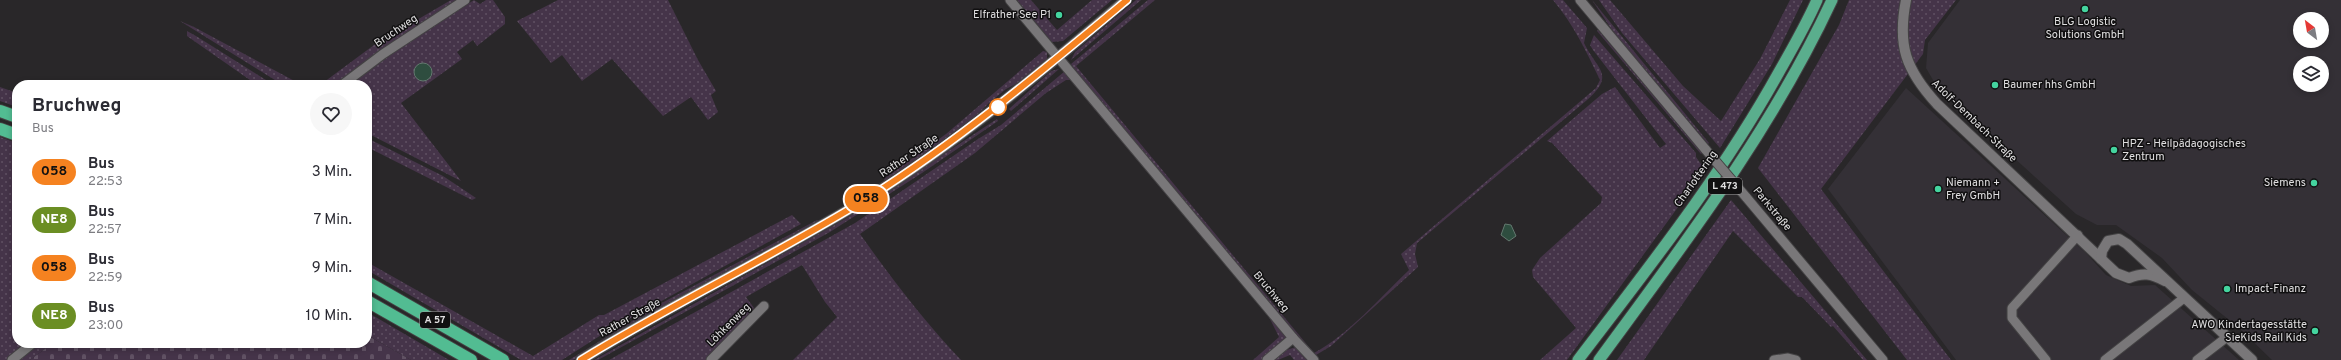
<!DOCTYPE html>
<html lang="de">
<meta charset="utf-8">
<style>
:root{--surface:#fff;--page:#f7f7f7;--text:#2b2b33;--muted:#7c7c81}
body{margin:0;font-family:Overpass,sans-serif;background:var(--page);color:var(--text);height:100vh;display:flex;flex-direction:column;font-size:15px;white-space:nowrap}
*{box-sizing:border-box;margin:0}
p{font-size:13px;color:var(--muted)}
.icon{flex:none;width:22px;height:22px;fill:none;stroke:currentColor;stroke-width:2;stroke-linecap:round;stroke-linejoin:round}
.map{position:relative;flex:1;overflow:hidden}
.drawer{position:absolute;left:12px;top:80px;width:360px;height:268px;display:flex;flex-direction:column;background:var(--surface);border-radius:16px;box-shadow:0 2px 6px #0003}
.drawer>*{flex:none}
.badge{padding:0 8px;border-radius:13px;font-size:14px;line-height:26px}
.needle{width:26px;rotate:329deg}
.tools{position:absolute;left:2293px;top:12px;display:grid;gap:8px}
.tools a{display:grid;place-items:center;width:36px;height:36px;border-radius:50%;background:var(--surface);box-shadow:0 2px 6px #0003;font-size:20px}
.map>.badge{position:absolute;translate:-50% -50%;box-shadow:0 0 0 2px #fff}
.round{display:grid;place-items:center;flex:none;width:42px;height:42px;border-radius:21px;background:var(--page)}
.head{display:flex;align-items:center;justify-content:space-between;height:68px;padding:0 20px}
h1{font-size:19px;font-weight:700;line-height:30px}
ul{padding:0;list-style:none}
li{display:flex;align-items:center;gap:12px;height:48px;padding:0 20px}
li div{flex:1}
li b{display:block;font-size:15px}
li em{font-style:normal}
li .badge{min-width:44px;font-weight:700;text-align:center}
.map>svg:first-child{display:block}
.built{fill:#343036;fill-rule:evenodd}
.grass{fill:url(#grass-dots)}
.cemetery{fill:url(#cemetery-stones)}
.water{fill:#2e4d3f;stroke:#63796f}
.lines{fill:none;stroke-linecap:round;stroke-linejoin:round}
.minor-casing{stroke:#434243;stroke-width:11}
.secondary-casing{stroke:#434243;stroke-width:12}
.trunk-casing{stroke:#434243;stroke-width:13}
.motorway-casing{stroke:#434243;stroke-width:14}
.minor{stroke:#797779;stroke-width:9}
.secondary{stroke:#797779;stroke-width:10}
.trunk{stroke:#5aae8d;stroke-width:11}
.motorway{stroke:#52bc92;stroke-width:12}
.minor-bridge-casing{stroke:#434243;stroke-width:11;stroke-linecap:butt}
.minor-bridge{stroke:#797779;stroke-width:9}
.line-casing{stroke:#fff;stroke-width:9}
.line{stroke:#f58220;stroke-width:6}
.poi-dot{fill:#44d49f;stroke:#111011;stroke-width:1.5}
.stop-dot{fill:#fff;stroke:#f58220;stroke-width:2}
.labels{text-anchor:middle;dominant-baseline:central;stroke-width:3;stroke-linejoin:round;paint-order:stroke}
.shield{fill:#111011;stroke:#a2a1a2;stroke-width:1}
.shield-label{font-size:10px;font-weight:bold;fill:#e0dfe0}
.poi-label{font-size:11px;fill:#e0dfe0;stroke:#111011;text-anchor:start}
.street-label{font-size:11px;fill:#e0dfe0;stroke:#111011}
</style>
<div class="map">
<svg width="2341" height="360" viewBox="0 0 2341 360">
<defs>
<pattern id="grass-dots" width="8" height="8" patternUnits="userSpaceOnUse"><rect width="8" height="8" fill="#453449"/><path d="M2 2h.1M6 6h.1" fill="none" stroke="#605163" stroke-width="1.8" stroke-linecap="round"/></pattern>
<pattern id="cemetery-stones" width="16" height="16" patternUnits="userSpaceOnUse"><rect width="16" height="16" fill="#453449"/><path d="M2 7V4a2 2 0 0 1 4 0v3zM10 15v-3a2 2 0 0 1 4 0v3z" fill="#605163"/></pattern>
</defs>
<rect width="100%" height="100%" fill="#292729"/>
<g class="built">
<path d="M1960,0H2341V360H2272L2239,328L2192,290L2162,258L2116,225H2097L2076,214L1949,99L1933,80L1926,68L1928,43ZM2300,19H2322V41H2300ZM2300,63H2322V85H2300Z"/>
<polygon points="1906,88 2086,253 2106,275 2131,286 2155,285 2239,360 1956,360 1828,189"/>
</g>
<g class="grass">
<polygon points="451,0 461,0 338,85 320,85 374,45"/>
<polygon points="474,0 480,4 486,0 493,0 505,17 505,24 477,46 473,40 457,52 462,59 401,103 461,181 367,133 367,85 347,85 388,54"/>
<polygon points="558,0 668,0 698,60 716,91 711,95 718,112 708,120 691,97 663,116 612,59 582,81 562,55 551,63 517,21"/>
<polygon points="1017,0 1031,0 1057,30 1092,0 1112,0 1063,41 1052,42"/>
<polygon points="1136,0 1141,0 1071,60 1075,52"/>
<path d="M1148,0H1155L1076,66L1314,353C1347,336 1382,296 1409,270L1401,254L1596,88L1600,80C1586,51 1574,25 1553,0H1563L1587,28L1584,43C1597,70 1616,74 1587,100L1417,243L1415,254L1418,267L1331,346L1316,355L1309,351L1073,68L1071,64Z"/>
<polygon points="1592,0 1709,143 1708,144 1612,30"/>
<polygon points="1599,0 1610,0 1683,86 1721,121 1760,59 1790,0 1803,0 1772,64 1720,148 1622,33"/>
<polygon points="1849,0 1956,0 1925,40 1923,54 1821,189 1951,360 1907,360 1758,168 1839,25"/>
<polygon points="180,21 194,27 302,85 283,85"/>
<polygon points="1598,30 1702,153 1701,154 1597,31"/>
<polygon points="187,31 196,36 274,85 257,85 187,36"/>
<polygon points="1594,35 1696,153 1696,157 1705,170 1567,360 1540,360 1576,328 1533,277 1532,270 1540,258 1601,203 1602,197 1552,143 1547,141 1602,94 1615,87 1660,148 1666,144 1593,50 1590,45"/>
<polygon points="1043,51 1047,52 1047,60 1024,80 1006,89 989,103 968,124 885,181 884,179 946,134"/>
<polygon points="1059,69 1011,111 1009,109 1051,71"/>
<path d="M1065,71L1287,334L1286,343L1264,360H1253L1279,337L1269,317L1070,80H1066L1046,93L975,153L860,234C892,279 924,321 961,360H793L837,317L825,302L802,265L746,297L754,308L708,360H609L855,223L978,139L1001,125Z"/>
<polygon points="0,87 17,93 17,107 0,101"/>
<polygon points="997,119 998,121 922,173 830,232 598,360 594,360 845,219"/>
<polygon points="0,137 17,143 17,343 53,343 30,360 0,360"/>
<polygon points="367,138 443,176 476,198 472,200 367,147"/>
<polygon points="1731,200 1867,360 1863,360 1833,326 1831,327 1802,297 1798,297 1733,231 1644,360 1617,360"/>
<polygon points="792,215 801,224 609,330 562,360 521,360 367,270 367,262 533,356 599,315 604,315"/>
<polygon points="817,220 819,221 818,223 573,360 569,360 658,305"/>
<polygon points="367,312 449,360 411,360 367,335"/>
<polygon points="1296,347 1301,350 1310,360 1294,360 1290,355 1278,360 1271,360 1283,351"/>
</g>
<polygon class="cemetery" points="367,335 411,360 30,360 53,343 367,343"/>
<g class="water">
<circle cx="423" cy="72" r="9"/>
<polygon points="1505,224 1511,225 1516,236 1509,241 1501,235"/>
</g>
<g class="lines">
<g class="minor-casing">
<g id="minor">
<polyline points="1010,0 1293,338 1314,360"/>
<polyline points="1580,0 1706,150"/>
<polyline points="342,85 383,54 465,0"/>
<polyline points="1746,197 1883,360"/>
<polyline points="12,360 33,343"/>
<polyline points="711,360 764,306"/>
<polyline points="1267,360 1293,338"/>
<polyline points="1774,360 1788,358 1796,360"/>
<polyline points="2046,360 2012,318 2012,308 2078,235"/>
<polyline points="2105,360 2184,298"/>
<polyline points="2197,360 2227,337"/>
</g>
</g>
<g class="secondary-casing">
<g id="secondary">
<path d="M1906,0C1897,46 1906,70 1937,104L2116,273L2129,278C2144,272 2151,274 2165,281"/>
<polyline points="2101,259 2102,251 2108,241 2119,239 2127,244 2252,360"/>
<path d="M581,360C674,302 774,256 868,198C960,141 1043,70 1126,0"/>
</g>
</g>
<g class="trunk-casing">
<g id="trunk">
<path d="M1578,360C1649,267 1722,175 1779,72C1792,49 1806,25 1817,0"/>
<path d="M1599,360C1684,244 1771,131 1832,0"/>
</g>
</g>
<g class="motorway-casing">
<g id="motorway">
<polyline points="0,111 17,117"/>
<polyline points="0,129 17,135"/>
<polyline points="367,282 503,360"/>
<polyline points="367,301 471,360"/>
</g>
</g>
<use href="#minor" class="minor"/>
<use href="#secondary" class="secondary"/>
<use href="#trunk" class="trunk"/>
<use href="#motorway" class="motorway"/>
<g class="minor-bridge-casing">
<polyline id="minor-bridge" points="1706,150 1746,197"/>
</g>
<use href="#minor-bridge" class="minor-bridge"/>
</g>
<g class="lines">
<g class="line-casing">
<path id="line" d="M581,360C674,303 774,256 868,198C960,140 1043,70 1127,0"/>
</g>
<use href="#line" class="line"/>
</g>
<g class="poi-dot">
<circle cx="2085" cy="9" r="4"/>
<circle cx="1059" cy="15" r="4"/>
<circle cx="1995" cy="85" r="4"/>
<circle cx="2114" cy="150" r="4"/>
<circle cx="2314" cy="183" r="4"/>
<circle cx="1938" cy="189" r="4"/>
<circle cx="2227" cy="289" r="4"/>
<circle cx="2315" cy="331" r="4"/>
</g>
<circle class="stop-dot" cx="998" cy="107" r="8"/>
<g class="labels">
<g class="shield">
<rect x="1708" y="178" width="34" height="16" rx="3"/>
<rect x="420" y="312" width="30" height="16" rx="3"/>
</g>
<g class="shield-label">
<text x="1725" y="186">L 473</text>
<text x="435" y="320">A 57</text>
</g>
<g class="poi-label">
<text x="1051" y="15" text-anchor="end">Elfrather See P1</text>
<text x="2085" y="22" text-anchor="middle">BLG Logistic<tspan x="2085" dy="13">Solutions GmbH</tspan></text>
<text x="2003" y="85">Baumer hhs GmbH</text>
<text x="2122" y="144">HPZ - Heilpädagogisches<tspan x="2122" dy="13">Zentrum</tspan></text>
<text x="1946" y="183">Niemann +<tspan x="1946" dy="13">Frey GmbH</tspan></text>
<text x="2306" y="183" text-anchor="end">Siemens</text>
<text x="2235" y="289">Impact-Finanz</text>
<text x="2307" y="325" text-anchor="end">AWO Kindertagesstätte<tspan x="2307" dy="13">SieKids Rail Kids</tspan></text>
</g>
<g class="street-label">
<text transform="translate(396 31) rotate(-34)">Bruchweg</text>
<text transform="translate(1974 121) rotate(44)">Adolf-Dembach-Straße</text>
<text transform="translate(909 156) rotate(-34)">Rather Straße</text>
<text transform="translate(1696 179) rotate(-55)">Charlottering</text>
<text transform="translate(1772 209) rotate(50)">Parkstraße</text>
<text transform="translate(1271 292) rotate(50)">Bruchweg</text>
<text transform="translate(630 318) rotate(-29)">Rather Straße</text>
<text transform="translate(729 325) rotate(-45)">Löhkenweg</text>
</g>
</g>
</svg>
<div class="tools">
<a><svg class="needle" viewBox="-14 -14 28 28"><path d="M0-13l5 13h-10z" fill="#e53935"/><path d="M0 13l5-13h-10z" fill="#7c7c81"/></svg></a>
<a><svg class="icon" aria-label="layers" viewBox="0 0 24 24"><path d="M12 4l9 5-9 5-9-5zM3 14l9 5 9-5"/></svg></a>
</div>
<b class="badge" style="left:866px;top:199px;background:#f58220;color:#111">058</b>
<section class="drawer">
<div class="head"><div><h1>Bruchweg</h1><p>Bus</p></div><a class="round"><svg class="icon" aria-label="heart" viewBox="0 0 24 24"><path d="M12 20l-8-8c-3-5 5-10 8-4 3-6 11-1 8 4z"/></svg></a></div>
<ul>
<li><span class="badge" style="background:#f58220;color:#111">058</span><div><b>Bus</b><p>22:53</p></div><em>3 Min.</em></li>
<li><span class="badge" style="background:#6b8e23;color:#fff">NE8</span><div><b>Bus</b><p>22:57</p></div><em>7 Min.</em></li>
<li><span class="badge" style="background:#f58220;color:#111">058</span><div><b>Bus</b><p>22:59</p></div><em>9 Min.</em></li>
<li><span class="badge" style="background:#6b8e23;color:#fff">NE8</span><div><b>Bus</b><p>23:00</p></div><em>10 Min.</em></li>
</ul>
</section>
</div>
